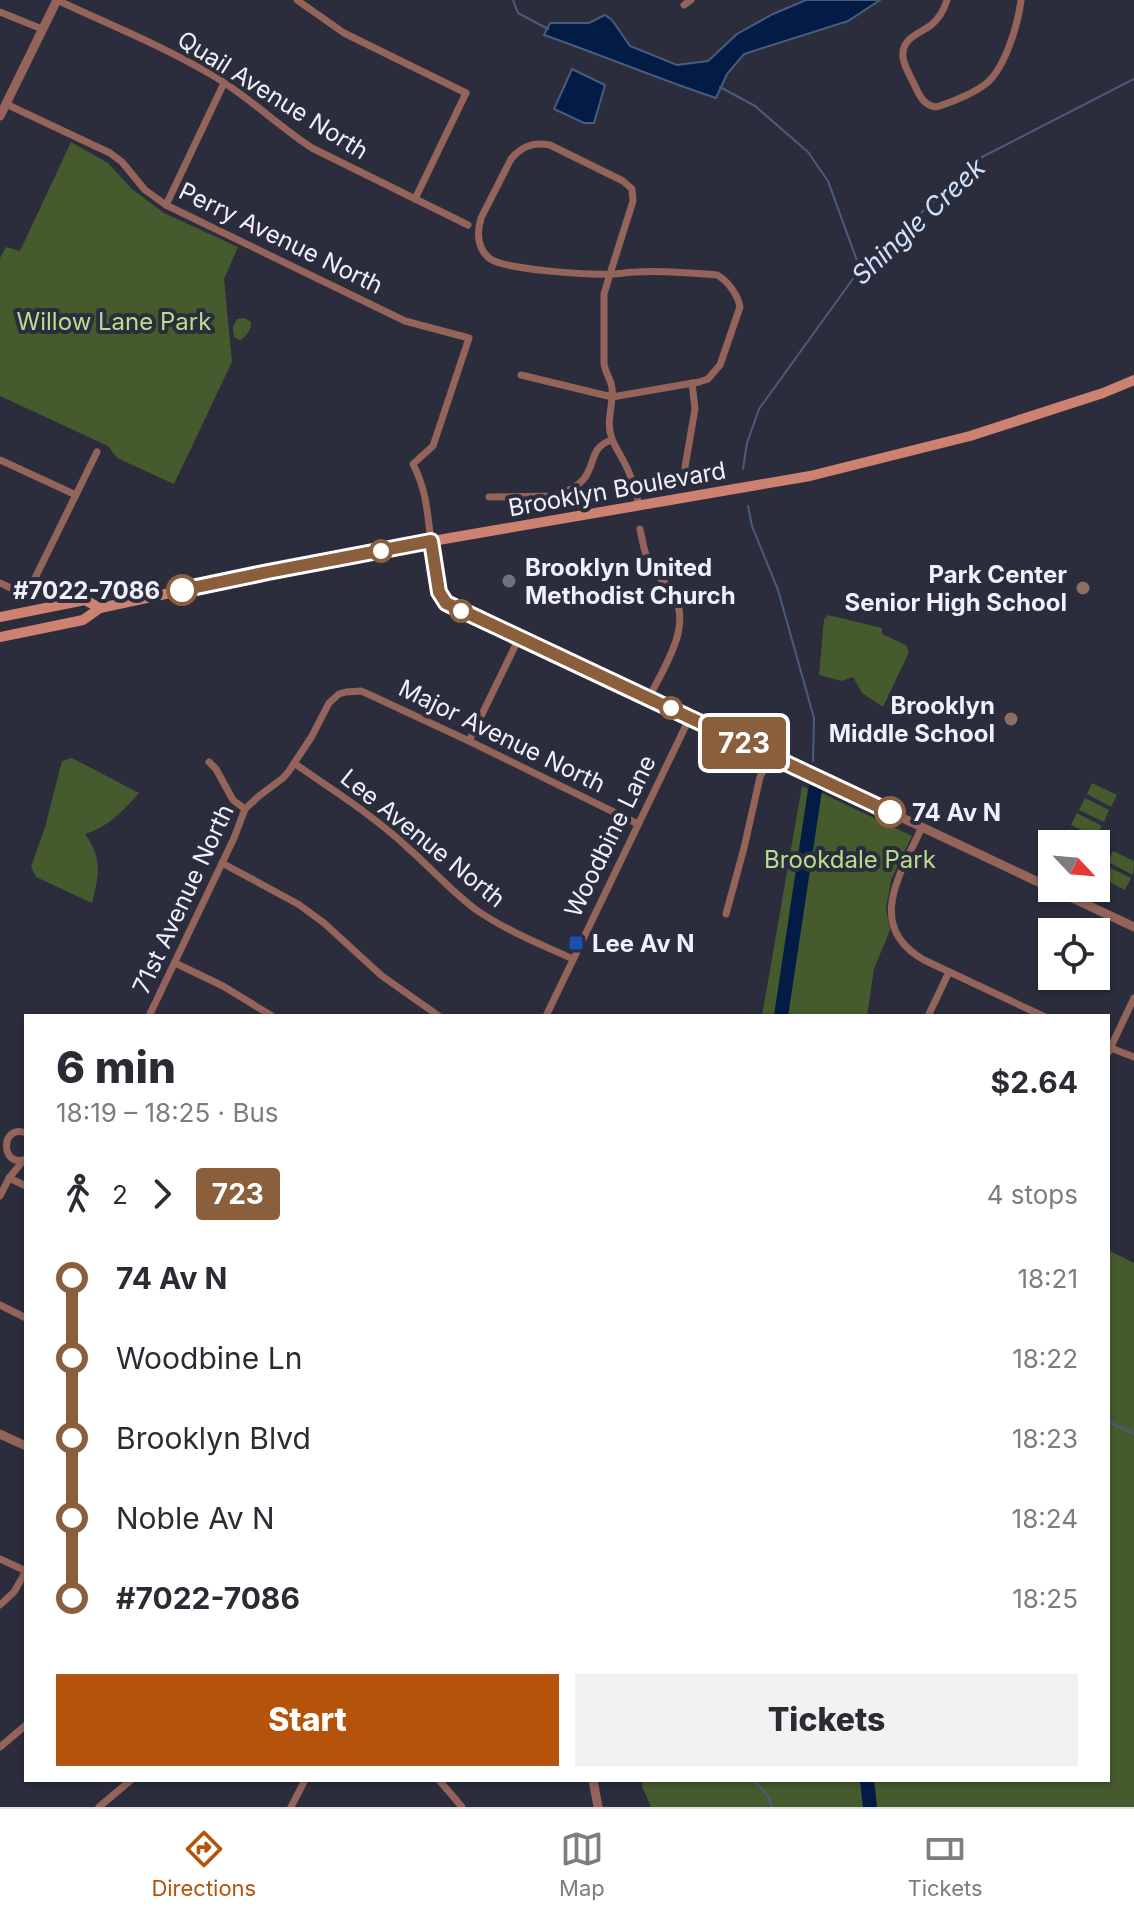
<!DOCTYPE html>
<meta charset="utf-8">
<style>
:root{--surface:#fff;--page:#f2f2f3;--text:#2b2b33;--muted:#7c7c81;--line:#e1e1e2;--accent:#b45309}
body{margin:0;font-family:Inter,sans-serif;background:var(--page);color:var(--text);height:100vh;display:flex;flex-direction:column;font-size:30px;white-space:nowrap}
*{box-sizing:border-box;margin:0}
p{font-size:26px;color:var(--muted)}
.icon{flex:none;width:44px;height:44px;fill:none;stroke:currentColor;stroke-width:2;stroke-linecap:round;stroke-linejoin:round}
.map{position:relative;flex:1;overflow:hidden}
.sheet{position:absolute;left:24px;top:1014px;width:1086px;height:768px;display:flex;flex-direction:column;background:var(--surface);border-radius:0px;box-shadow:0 2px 6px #0004}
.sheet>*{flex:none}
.badge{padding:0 16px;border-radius:6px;font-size:28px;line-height:52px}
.needle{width:52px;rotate:116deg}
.buttons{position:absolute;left:1038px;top:830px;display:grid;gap:16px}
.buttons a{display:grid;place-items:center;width:72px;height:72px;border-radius:0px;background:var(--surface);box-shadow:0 2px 6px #0004;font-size:40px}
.map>.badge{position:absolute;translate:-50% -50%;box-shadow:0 0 0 4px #fff}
.legs{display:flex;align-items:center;gap:12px;height:88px;padding:0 32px;font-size:26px}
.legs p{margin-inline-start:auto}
.summary{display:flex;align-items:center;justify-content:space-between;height:136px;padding:0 32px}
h1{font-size:44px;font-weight:800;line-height:60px}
.action{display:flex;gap:16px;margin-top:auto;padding:16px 32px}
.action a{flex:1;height:92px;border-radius:0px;background:var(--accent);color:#fff;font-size:32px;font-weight:800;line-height:92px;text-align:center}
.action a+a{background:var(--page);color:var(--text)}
ul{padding:0 32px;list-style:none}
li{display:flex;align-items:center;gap:28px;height:80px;font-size:30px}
li i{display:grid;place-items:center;width:12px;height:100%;margin:0 10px;background:currentColor}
li i::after{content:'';width:20px;height:20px;margin:-10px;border:6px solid;border-radius:50%;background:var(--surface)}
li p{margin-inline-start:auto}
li:first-child i{background:linear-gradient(#0000 50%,currentColor 0)}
li:last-child i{background:linear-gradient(currentColor 50%,#0000 0)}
.dock{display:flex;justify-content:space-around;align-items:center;height:112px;border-top:2px solid var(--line);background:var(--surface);font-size:22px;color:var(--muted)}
.dock a{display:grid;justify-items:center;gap:4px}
.dock .active{color:var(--accent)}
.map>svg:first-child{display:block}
.green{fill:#455a2d}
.water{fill:#031c45;stroke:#4a5c7c;stroke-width:2}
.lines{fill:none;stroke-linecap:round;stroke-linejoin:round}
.stream{stroke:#4a5c7c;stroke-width:2}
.river{stroke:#031c45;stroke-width:14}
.minor{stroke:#94645a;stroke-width:7}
.tertiary{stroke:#94645a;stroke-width:9}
.secondary{stroke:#cd8171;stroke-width:10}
.line-1-casing{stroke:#fff;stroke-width:18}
.line-1{stroke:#8b5e3c;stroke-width:12}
.stop-1-dot{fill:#fff;stroke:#8b5e3c;stroke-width:4}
.worship-dot{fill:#6b7280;stroke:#2b2d3d;stroke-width:3}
.education-dot{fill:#8d6e63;stroke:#2b2d3d;stroke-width:3}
.transit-dot{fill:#1a4fb4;stroke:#2b2d3d;stroke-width:3}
.labels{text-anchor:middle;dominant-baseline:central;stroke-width:8;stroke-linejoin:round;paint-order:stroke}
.street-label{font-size:24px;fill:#eff0fb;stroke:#2b2d3d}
.park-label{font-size:24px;fill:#b6de8d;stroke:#2b2d3d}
.poi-label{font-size:24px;font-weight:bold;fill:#eff0fb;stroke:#2b2d3d;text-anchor:start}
.stop-label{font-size:24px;font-weight:bold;fill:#eff0fb;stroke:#2b2d3d;text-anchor:end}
.water-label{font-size:26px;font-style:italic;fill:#cde0fe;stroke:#2b2d3d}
</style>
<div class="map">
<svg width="1134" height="1807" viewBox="0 0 1134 1807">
<rect width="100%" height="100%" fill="#2b2d3d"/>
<g class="green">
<polygon points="71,142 108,163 132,189 164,213 238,247 224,279 232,362 174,484 117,458 108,446 0,396 0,258 6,247 20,251"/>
<path d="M244,318L251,322C252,329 246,337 240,340L234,337L233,326L237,319Z"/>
<polygon points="828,615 882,628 882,634 906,645 909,652 883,707 862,693 853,677 841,681 819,675 824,619"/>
<path d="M72,758L139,793C123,811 108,827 85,834C103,860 99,874 92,903L36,877L31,867L45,827L62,761Z"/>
<polygon points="1092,783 1117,795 1111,807 1087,794"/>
<polygon points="802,786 812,791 813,789 912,836 891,880 886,909 890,930 874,969 867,1016 762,1016"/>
<polygon points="1085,798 1109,810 1104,822 1079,810"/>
<polygon points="1077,813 1102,826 1096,837 1071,825"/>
<polygon points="1069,829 1094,841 1093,844 1071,844 1063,840"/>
<polygon points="1113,851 1134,861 1133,875 1108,862"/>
<polygon points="1106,866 1131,878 1125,890 1100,877"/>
<polygon points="1108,1250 1134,1263 1134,1807 651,1807 642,1786 643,1780 1108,1780"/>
</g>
<g class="water">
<path d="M806,0H880L848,21L744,54L727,74L716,98C658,79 602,55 544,35L550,23H589L605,15L612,20L630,46L677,65L708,61L737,34L773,14Z"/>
<polygon points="572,69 605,85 594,123 584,123 554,109"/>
</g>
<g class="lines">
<g class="stream">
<polyline points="513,0 518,13 548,29"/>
<polyline points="720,87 755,106 808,152 828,181 860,269"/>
<polyline points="743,469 747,443 759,409 860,269 982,157 1134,79"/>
<polyline points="748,506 752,526 778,590 814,718 813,761"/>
<polyline points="1108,1421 1134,1434"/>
<polyline points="753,1780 767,1795 772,1807"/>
</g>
<g class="river">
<polyline points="781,1016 815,790"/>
<polyline points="867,1780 870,1807"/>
</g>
<g class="minor">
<path d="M57,0C108,24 163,46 212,75C248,96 277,125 312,148L468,225"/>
<polyline points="297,0 344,33 466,93 415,199"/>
<path d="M947,0C944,10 939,19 930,26C918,34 901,39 903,57C904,67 911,77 915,86C920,97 924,105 936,107C950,103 977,92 988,82C1006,65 1018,24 1021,0"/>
<polyline points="684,5 691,0"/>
<polyline points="0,12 42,29"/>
<path d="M6,104L110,153L122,162L145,190L166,205L405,321L469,338L433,446L413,464C427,492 427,511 431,541"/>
<polyline points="166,205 224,83"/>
<path d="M521,375L612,397L699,382L708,379L720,365L740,307C738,295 728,281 717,275C691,273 663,270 636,272C628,272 620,274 612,274C590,275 503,270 489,258C477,248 477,232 481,218L511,159C522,146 533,142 550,145L623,181L632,189L633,201L610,274L604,294V363C605,373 611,379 612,388C614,405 605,421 612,439C616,449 623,459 627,468C633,480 636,493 639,505"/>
<polyline points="0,460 76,495"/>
<polyline points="685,467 695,409 692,383"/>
<path d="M489,497L554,496C563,493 576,488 583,480C596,465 589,447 612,440"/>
<path d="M640,529C643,543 645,558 653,570C658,577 665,582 670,589C696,623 664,666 649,698"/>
<polyline points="0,583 17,591 24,592 34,580 97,452"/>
<polyline points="469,741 519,638"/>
<polyline points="209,762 216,769 233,800 245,809"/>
<path d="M294,763C332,790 373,815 407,847C430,867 450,890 475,909C505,930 540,944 573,959"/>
<path d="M922,827C901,873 864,926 924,960L1043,1016"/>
<polyline points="222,863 298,904 324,923 382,976 439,1016"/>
<polyline points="726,914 744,848 760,777 771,755"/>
<polyline points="175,963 223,986 272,1016"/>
<polyline points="149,1016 234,838 245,809 259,796 283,778 289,771 312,736 329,703 339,694 346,692 361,691 368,694 469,741 638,824"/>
<polyline points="546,1016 690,717"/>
<polyline points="928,1016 949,972"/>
<polyline points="1108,1047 1134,1057"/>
<polyline points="1108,1053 1134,998"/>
<path d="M26,1133C0,1123 0,1169 26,1159"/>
<polyline points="9,1178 26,1186"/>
<polyline points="0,1196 9,1178 23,1161"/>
<polyline points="0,1305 26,1318"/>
<polyline points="0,1559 26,1571"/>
<polyline points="0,1605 14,1592 26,1571"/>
<polyline points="0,1747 26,1725"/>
<polyline points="439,1780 462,1807"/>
<polyline points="99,1807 131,1780"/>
<polyline points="291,1807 305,1780"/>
</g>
<g class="tertiary">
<polyline points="0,116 57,0"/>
<polyline points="431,541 439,592 446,603 1134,927"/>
<polyline points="0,1434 26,1446"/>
<polyline points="593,1780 598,1807"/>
</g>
<g class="secondary">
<polyline points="0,617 85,600 100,608"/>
<polyline points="0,637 83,620 100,608 268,572 421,543 810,476 970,436 1103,393 1134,380"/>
</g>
</g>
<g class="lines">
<g class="line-1-casing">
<polyline id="line-1" points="182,590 268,572 431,541 439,592 446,603 890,812"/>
</g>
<use href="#line-1" class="line-1"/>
</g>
<g class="stop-1-dot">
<circle cx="381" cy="551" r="10"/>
<circle cx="182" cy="590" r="14"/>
<circle cx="461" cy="611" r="10"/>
<circle cx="671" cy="708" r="10"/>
<circle cx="890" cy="812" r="14"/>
</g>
<circle class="worship-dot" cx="509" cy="581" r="8"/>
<g class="education-dot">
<circle cx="1083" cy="588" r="8"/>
<circle cx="1011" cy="719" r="8"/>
</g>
<rect class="transit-dot" x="568" y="935" width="16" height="16" rx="4"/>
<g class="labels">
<g class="street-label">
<text transform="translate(273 95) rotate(32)">Quail Avenue North</text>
<text transform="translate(281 238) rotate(26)">Perry Avenue North</text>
<text transform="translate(617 489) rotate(-10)">Brooklyn Boulevard</text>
<text transform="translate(502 736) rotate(26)">Major Avenue North</text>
<text transform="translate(610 836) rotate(-64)">Woodbine Lane</text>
<text transform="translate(423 838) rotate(39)">Lee Avenue North</text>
<text transform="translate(183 899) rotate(-65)">71st Avenue North</text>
</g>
<g class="park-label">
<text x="114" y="321">Willow Lane Park</text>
<text x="850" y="859">Brookdale Park</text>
</g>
<g class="poi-label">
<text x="525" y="567">Brooklyn United<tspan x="525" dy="28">Methodist Church</tspan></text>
<text x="1067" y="574" text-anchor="end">Park Center<tspan x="1067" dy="28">Senior High School</tspan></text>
<text x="995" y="705" text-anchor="end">Brooklyn<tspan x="995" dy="28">Middle School</tspan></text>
<text x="592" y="943">Lee Av N</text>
</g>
<g class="stop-label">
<text x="160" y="590">#7022-7086</text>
<text x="912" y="812" text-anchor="start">74 Av N</text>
</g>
<g class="water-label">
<text transform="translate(918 221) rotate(-43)">Shingle Creek</text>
</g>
</g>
</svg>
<div class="buttons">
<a><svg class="needle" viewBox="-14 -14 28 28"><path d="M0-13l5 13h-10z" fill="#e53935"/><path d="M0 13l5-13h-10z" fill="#7c7c81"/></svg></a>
<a><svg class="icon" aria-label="locate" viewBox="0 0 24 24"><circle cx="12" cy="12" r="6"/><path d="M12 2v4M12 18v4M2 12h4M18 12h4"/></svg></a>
</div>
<b class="badge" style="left:744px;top:743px;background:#8b5e3c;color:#fff">723</b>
<section class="sheet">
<div class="summary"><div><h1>6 min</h1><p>18:19 – 18:25 · Bus</p></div><b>$2.64</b></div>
<div class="legs"><svg class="icon" aria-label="walk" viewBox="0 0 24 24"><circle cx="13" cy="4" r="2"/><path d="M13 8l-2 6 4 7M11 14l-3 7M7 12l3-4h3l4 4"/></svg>2<svg class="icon" aria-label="forward" viewBox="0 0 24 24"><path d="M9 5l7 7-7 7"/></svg><b class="badge" style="background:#8b5e3c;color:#fff">723</b><p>4 stops</p></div>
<ul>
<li><i style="color:#8b5e3c"></i><b>74 Av N</b><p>18:21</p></li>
<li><i style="color:#8b5e3c"></i><span>Woodbine Ln</span><p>18:22</p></li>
<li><i style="color:#8b5e3c"></i><span>Brooklyn Blvd</span><p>18:23</p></li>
<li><i style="color:#8b5e3c"></i><span>Noble Av N</span><p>18:24</p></li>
<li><i style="color:#8b5e3c"></i><b>#7022-7086</b><p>18:25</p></li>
</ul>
<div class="action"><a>Start</a><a>Tickets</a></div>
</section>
</div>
<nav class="dock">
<a class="active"><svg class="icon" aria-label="directions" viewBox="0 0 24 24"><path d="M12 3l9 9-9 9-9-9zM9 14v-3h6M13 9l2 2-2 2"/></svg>Directions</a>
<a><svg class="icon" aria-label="map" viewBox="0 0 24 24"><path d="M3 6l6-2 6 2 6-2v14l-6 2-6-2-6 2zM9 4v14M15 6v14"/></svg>Map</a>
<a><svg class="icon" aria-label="tickets" viewBox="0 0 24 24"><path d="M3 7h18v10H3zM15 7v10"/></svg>Tickets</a>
</nav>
